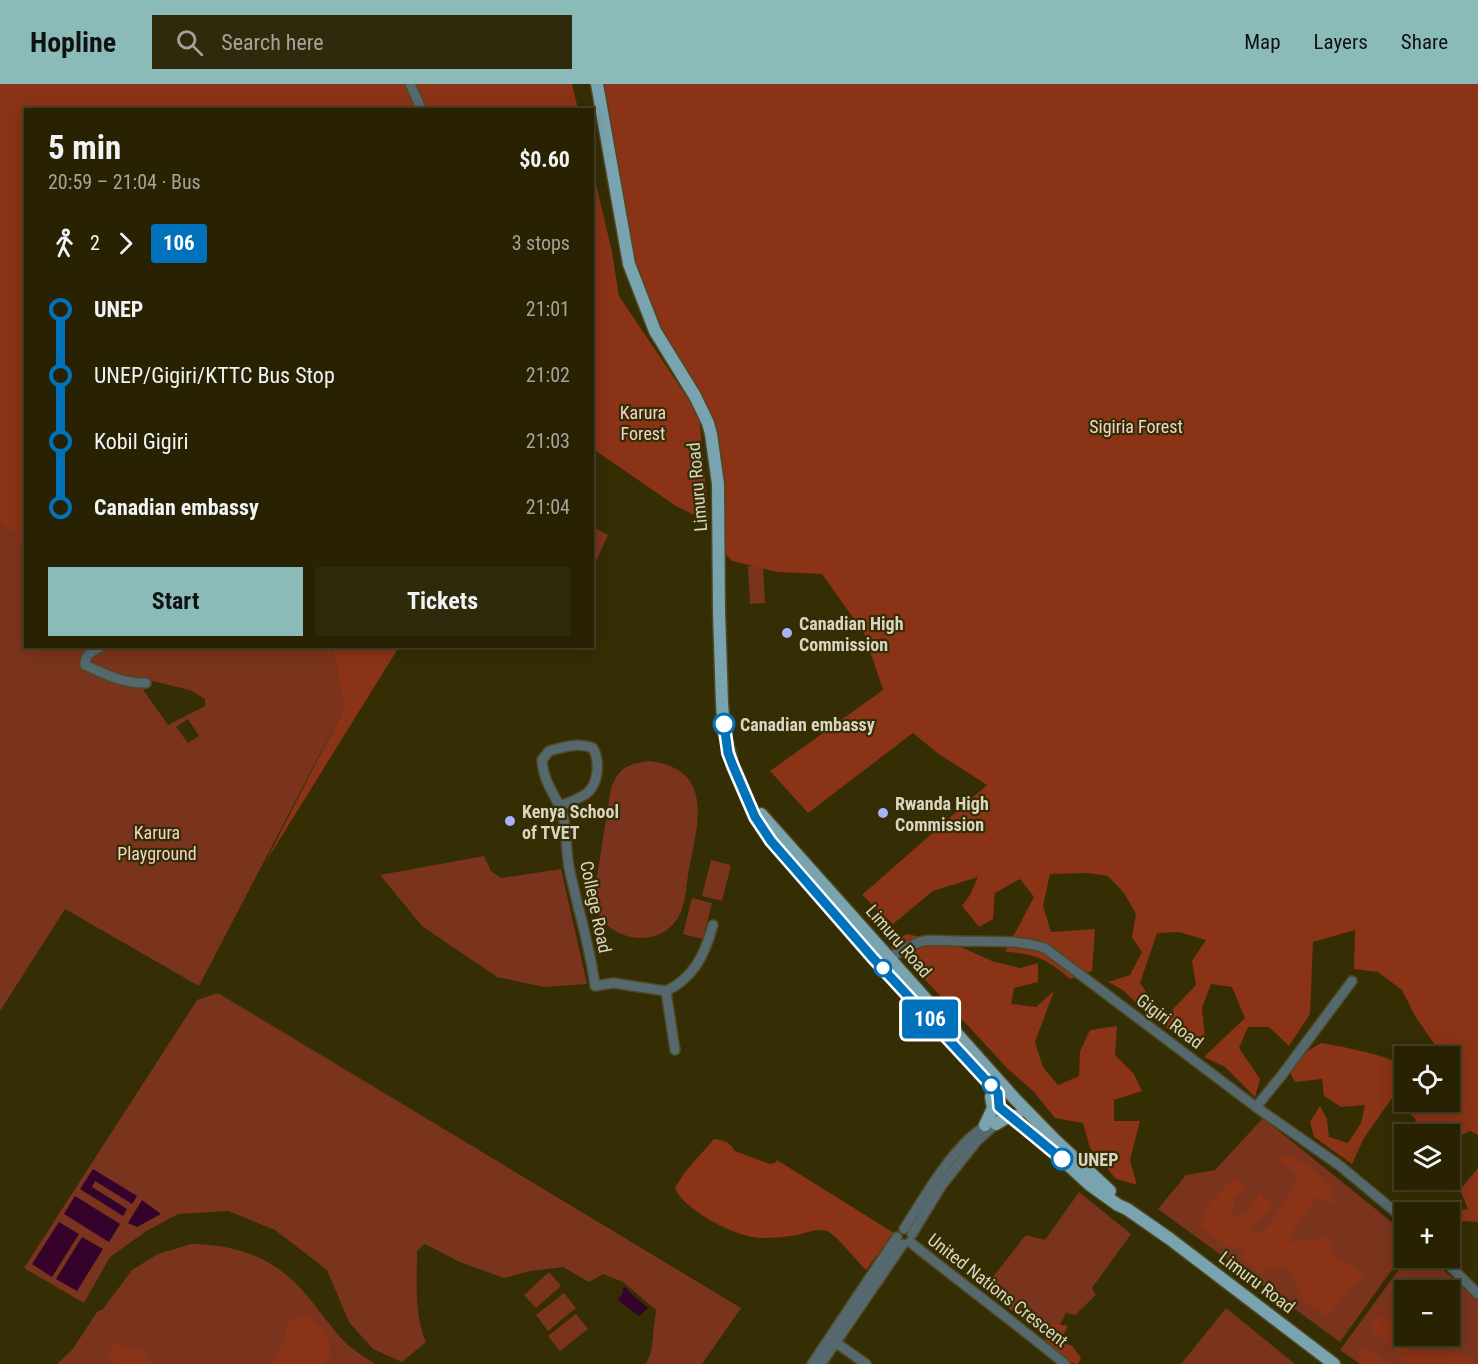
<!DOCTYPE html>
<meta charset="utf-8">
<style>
:root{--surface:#282203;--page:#302a0d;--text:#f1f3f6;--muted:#a5a49a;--line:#443f25;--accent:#8bbbb9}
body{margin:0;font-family:"Roboto Condensed",sans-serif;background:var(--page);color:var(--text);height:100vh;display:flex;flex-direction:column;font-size:22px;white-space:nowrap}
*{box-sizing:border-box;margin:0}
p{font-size:20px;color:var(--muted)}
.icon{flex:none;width:33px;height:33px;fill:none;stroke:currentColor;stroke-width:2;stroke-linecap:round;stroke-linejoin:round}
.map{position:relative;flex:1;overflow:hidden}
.details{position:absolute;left:24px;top:24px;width:570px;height:540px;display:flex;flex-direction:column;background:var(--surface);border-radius:0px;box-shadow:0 3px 15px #0003,0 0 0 2px var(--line)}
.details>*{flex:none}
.badge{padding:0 12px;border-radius:4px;font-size:21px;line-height:39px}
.buttons{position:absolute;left:1394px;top:962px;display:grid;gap:12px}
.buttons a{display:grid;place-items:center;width:66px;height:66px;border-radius:0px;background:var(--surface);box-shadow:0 3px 15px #0003,0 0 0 2px var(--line);font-size:30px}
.map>.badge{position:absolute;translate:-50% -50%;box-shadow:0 0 0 3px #fff}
.legs{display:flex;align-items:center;gap:9px;height:66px;padding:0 24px;font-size:20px}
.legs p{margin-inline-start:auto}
.overview{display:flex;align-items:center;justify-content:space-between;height:102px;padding:0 24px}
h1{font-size:33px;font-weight:700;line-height:45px}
.button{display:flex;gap:12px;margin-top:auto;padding:12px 24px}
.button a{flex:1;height:69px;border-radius:0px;background:var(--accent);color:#111;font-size:24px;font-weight:700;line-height:69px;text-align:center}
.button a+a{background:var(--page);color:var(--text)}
ul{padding:0 24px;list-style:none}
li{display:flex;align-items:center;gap:21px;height:66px;font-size:22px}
li i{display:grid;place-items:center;width:9px;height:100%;margin:0 8px;background:currentColor}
li i::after{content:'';width:15px;height:15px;margin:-8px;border:4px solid;border-radius:50%;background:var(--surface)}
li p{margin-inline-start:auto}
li:first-child i{background:linear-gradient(#0000 50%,currentColor 0)}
li:last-child i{background:linear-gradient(currentColor 50%,#0000 0)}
header{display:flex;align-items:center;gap:36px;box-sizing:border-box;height:84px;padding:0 30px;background:var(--accent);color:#111}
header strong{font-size:28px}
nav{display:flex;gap:33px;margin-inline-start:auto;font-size:21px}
.search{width:420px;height:54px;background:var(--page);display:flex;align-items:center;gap:15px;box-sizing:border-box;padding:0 21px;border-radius:0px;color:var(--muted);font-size:22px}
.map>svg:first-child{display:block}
.green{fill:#7a341d;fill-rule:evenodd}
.forest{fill:#8a3316}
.water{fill:#34022a}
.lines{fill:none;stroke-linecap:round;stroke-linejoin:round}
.minor-casing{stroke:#4f4822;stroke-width:12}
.major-casing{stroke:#4f4822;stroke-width:15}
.minor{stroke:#54686e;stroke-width:9}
.major{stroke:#79a3af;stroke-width:12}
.line-1-casing{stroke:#fff;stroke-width:14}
.line-1{stroke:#0072bc;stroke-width:9}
.poi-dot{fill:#a7b1fc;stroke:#352d04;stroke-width:2}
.stop-1-dot{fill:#fff;stroke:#0072bc;stroke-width:3}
.labels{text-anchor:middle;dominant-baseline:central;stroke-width:4.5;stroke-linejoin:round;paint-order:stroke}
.park-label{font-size:18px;fill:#f2d3ca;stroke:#352d04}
.street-label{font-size:18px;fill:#d9d5c0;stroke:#352d04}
.poi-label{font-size:18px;font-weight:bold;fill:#d9d5c0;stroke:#352d04;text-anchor:start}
.stop-label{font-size:18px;font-weight:bold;fill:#d9d5c0;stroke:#352d04;text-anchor:start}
</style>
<header>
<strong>Hopline</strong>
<div class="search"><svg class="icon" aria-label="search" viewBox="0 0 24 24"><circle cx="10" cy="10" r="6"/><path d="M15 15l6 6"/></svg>Search here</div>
<nav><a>Map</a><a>Layers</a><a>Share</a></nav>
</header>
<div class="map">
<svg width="1478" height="1280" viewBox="0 0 1478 1280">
<rect width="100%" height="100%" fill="#352d04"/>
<g class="green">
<path d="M25,297L26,562H91L92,565H125L123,563H332L344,624L199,902L65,825L0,927V332ZM153,597L190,606L205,615V622L168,641L144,607L146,599ZM188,635L199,652L188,659L176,643Z"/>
<polygon points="593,443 608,451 596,477 593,475"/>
<polygon points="748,482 763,482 765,519 750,520"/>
<path d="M648,677C715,684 698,739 689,785C686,801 686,825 675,838C651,869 594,852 594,811L611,704C620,683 626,681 648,677Z"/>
<polygon points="484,772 491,787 501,794 561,785 587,900 544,903 497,893 422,842 380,791"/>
<polygon points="711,776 731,781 722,817 702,812"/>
<polygon points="692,814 712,819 703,855 683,850"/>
<path d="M218,909L741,1224L702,1280H646L651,1269L656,1226L623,1198L603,1190L589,1198L563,1183L530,1187L504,1194L460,1178L425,1160L417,1167C417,1197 414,1231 426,1258L402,1278L373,1265L349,1238L327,1186L275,1146L228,1127L178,1130L148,1146L110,1173L84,1219L24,1184L197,916Z"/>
<polygon points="1263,1034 1404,1148 1404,1169 1340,1258 1158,1125 1186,1091 1215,1086"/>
<polygon points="1079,1108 1131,1150 1092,1204 1096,1211 1075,1231 1066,1229 1051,1258 984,1204 1026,1151 1045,1156"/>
<path d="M191,1160C228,1161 261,1168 290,1194C312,1213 327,1241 348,1261C356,1268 366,1274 375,1280H57L72,1266L97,1228L103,1225L132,1186L158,1170Z"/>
<path d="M1408,1173H1429L1478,1217V1280H1360L1340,1266ZM1404,1206H1449V1251H1404Z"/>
<polygon points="549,1188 561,1202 536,1224 524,1211"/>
<polygon points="564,1209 576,1224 548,1247 536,1231"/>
<polygon points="1226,1224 1295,1280 1181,1280"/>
<polygon points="576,1230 588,1245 560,1267 548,1252"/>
</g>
<g class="forest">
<polygon points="0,0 572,0 578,25 26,26 25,459 0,437"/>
<path d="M595,0H1478V1051L1470,1047L1454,1055L1449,1062V1050H1417L1415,1034L1395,1018L1399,1004L1364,1054L1352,1080L1314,1053L1310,1038L1320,1022L1327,1035L1329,1053L1348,1059L1361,1039L1365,1021L1341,1023L1324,1012L1322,995L1295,998L1285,980L1321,959C1349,964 1378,969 1404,981V1017H1449V972H1431L1435,961L1415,932L1402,906L1378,888L1354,885L1355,846L1313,858L1310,930L1289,962L1269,943H1248L1239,964L1260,995L1255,1013L1225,983L1204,973L1245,934L1232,903L1211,900L1202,924L1205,955L1188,959L1166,944L1174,924L1196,901L1192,877L1206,856L1179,848L1157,849L1140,899L1157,924L1148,931L1123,906L1108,898L1130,891L1142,868L1132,853L1136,830L1124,809L1108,792L1087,789L1050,790L1043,822L1051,848L1095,845L1092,887L1070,895C1048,876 1035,869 1005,868L1034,813L1020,795L995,809L993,835L979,843L962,822L970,811L978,793L933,807L893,840L862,811L987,701L936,668L913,649L808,729L770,687L883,606L864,549L822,490L778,488L732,477L715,459L712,380L707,333L639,212Z"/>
<polygon points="592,83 612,168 619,212 699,331 709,438 676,422 593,365"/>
<polygon points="332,563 399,563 265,779 344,624"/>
<polygon points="906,850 952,859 992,877 1020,884 1038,879 1038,898 1014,904 1011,920 1036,923 1054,907 1035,958 1043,983 1058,1001 1079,992 1080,967 1090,946 1117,942 1115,971 1134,990 1142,1007 1114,1016 1114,1037 1140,1037 1130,1076 1137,1101 1116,1095 1090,1064 1083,1039 1055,1034 1034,1008 1008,985 917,887 890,863"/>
<path d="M714,1055C723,1056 730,1058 735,1067L770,1080L775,1079L777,1076L894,1149L866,1186C857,1177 836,1151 827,1147C816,1143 803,1151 791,1152C782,1153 773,1154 764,1154C739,1155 684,1127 675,1104L685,1088Z"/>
<path d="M1290,1071L1311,1084L1332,1107L1334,1121L1317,1112C1308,1128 1294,1142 1287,1158L1324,1154L1333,1155L1331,1169C1343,1178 1356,1182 1365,1193L1348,1206L1338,1221L1327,1232L1303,1217L1295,1195L1286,1183L1258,1188L1242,1174L1244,1162L1229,1164L1200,1143L1209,1120L1234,1093L1246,1102L1235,1115L1231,1132L1246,1130L1260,1107L1274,1123L1249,1144L1255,1150L1269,1141L1296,1101L1297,1090L1276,1074Z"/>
<polygon points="1478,1084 1478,1138 1463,1137 1455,1149 1456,1165 1449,1161 1449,1128 1447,1128 1468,1125 1460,1106"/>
<polygon points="1404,1094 1416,1095 1410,1107 1404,1108 1399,1100"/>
<polygon points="307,1230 326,1247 331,1271 322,1280 270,1280 279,1268 290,1236"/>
<polygon points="1379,1232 1395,1237 1391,1249 1415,1268 1454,1268 1473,1273 1473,1280 1402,1280 1396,1265 1381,1255 1369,1242"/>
<polygon points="1050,1239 1068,1242 1062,1253 1062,1258 1072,1262 1081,1274 1078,1280 1066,1278 1045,1257 1045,1243"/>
<polygon points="113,1260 139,1265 153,1280 115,1280 108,1274"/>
<polygon points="1368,1264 1389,1280 1361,1280 1357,1268"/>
</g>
<g class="water">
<polygon points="93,1085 137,1112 132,1120 95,1097 92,1103 127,1125 123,1132 80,1105"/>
<polygon points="75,1112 120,1140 109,1158 64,1130"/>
<polygon points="142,1116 161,1130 137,1143 128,1139"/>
<polygon points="59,1138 79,1150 52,1193 32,1180"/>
<polygon points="82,1153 103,1165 77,1207 56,1195"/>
<polygon points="626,1203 628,1207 648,1224 639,1232 618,1216 623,1209 623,1204"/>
</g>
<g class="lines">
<g class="minor-casing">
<g id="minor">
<polyline points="410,0 422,26"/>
<path d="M102,562C94,567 84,570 85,581C104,590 125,600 146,599"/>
<path d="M559,722C568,719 578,715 586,710C599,700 600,677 593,664C578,658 564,663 549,667L542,676C543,700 557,711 563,732C567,749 566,766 569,783C577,823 590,861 595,902L613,899L666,907"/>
<path d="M884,874C899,872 909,860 923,857C933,855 945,857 956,857C984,858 1018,855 1045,864L1256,1023L1339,1081L1404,1135"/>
<path d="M666,907C694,894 705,870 713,841"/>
<polyline points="666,907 675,966"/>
<polyline points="1256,1023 1282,991 1352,897"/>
<path d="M904,1145C924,1114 943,1079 971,1053C980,1044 996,1037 1001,1024"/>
<polyline points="912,1150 942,1101 977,1057 996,1040"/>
<path d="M910,1158C961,1199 1014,1238 1065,1280"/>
<polyline points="1441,1173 1478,1210"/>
<polyline points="835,1258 866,1280"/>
<polyline points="812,1280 897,1153"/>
<polyline points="821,1280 903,1160"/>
</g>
</g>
<g class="major-casing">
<g id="major">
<polyline points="597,0 629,180 655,247 695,312 708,339 711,350 718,400 719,528 722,619 724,647 733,682 755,733 771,757 873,874 998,1009 999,1023 1006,1030 1041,1056 1090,1101 1118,1121 1127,1125 1170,1155 1334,1280"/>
<polyline points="761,730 1015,1015 1055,1056 1110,1107"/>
<polyline points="996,1040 1006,1034 1017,1032"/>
<polyline points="985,1041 993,1024 991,1013"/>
</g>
</g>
<use href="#minor" class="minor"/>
<use href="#major" class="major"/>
</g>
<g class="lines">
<g class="line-1-casing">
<polyline id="line-1" points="724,640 728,669 733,682 755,733 771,757 873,874 998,1009 999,1023 1062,1075"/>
</g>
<use href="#line-1" class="line-1"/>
</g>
<g class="poi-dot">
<circle cx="787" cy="549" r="6"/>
<circle cx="883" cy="729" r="6"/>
<circle cx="510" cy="737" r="6"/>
</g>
<g class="stop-1-dot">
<circle cx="724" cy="640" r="10"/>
<circle cx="883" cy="884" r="8"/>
<circle cx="991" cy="1001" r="8"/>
<circle cx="1062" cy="1075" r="10"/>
</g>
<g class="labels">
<g class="park-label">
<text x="643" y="328">Karura<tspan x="643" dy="21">Forest</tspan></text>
<text x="1136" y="342">Sigiria Forest</text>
<text x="157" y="748">Karura<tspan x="157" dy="21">Playground</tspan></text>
</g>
<g class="street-label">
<text transform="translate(697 403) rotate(-95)">Limuru Road</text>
<text transform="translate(596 823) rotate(78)">College Road</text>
<text transform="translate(899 857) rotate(49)">Limuru Road</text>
<text transform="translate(1170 937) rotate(37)">Gigiri Road</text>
<text transform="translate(1257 1198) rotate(37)">Limuru Road</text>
<text transform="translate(998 1206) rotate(38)">United Nations Crescent</text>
</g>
<g class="poi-label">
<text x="799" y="539">Canadian High<tspan x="799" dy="21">Commission</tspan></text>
<text x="895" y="719">Rwanda High<tspan x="895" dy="21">Commission</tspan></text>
<text x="522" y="727">Kenya School<tspan x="522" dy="21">of TVET</tspan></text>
</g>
<g class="stop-label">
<text x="740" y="640">Canadian embassy</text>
<text x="1078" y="1075">UNEP</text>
</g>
</g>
</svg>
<div class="buttons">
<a><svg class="icon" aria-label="locate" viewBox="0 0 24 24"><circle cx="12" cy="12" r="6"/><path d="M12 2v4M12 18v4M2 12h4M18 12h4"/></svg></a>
<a><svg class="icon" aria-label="layers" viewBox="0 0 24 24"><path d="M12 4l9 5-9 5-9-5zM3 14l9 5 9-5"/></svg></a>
<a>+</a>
<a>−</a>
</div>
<b class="badge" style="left:930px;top:935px;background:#0072bc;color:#fff">106</b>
<section class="details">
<div class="overview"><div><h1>5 min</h1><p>20:59 – 21:04 · Bus</p></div><b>$0.60</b></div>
<div class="legs"><svg class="icon" aria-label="walk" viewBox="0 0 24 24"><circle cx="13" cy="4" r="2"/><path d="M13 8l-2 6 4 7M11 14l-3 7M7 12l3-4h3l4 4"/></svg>2<svg class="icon" aria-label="forward" viewBox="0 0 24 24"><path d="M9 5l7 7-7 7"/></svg><b class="badge" style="background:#0072bc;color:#fff">106</b><p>3 stops</p></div>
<ul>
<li><i style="color:#0072bc"></i><b>UNEP</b><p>21:01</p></li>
<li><i style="color:#0072bc"></i><span>UNEP/Gigiri/KTTC Bus Stop</span><p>21:02</p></li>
<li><i style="color:#0072bc"></i><span>Kobil Gigiri</span><p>21:03</p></li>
<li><i style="color:#0072bc"></i><b>Canadian embassy</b><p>21:04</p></li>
</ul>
<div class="button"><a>Start</a><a>Tickets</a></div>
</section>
</div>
